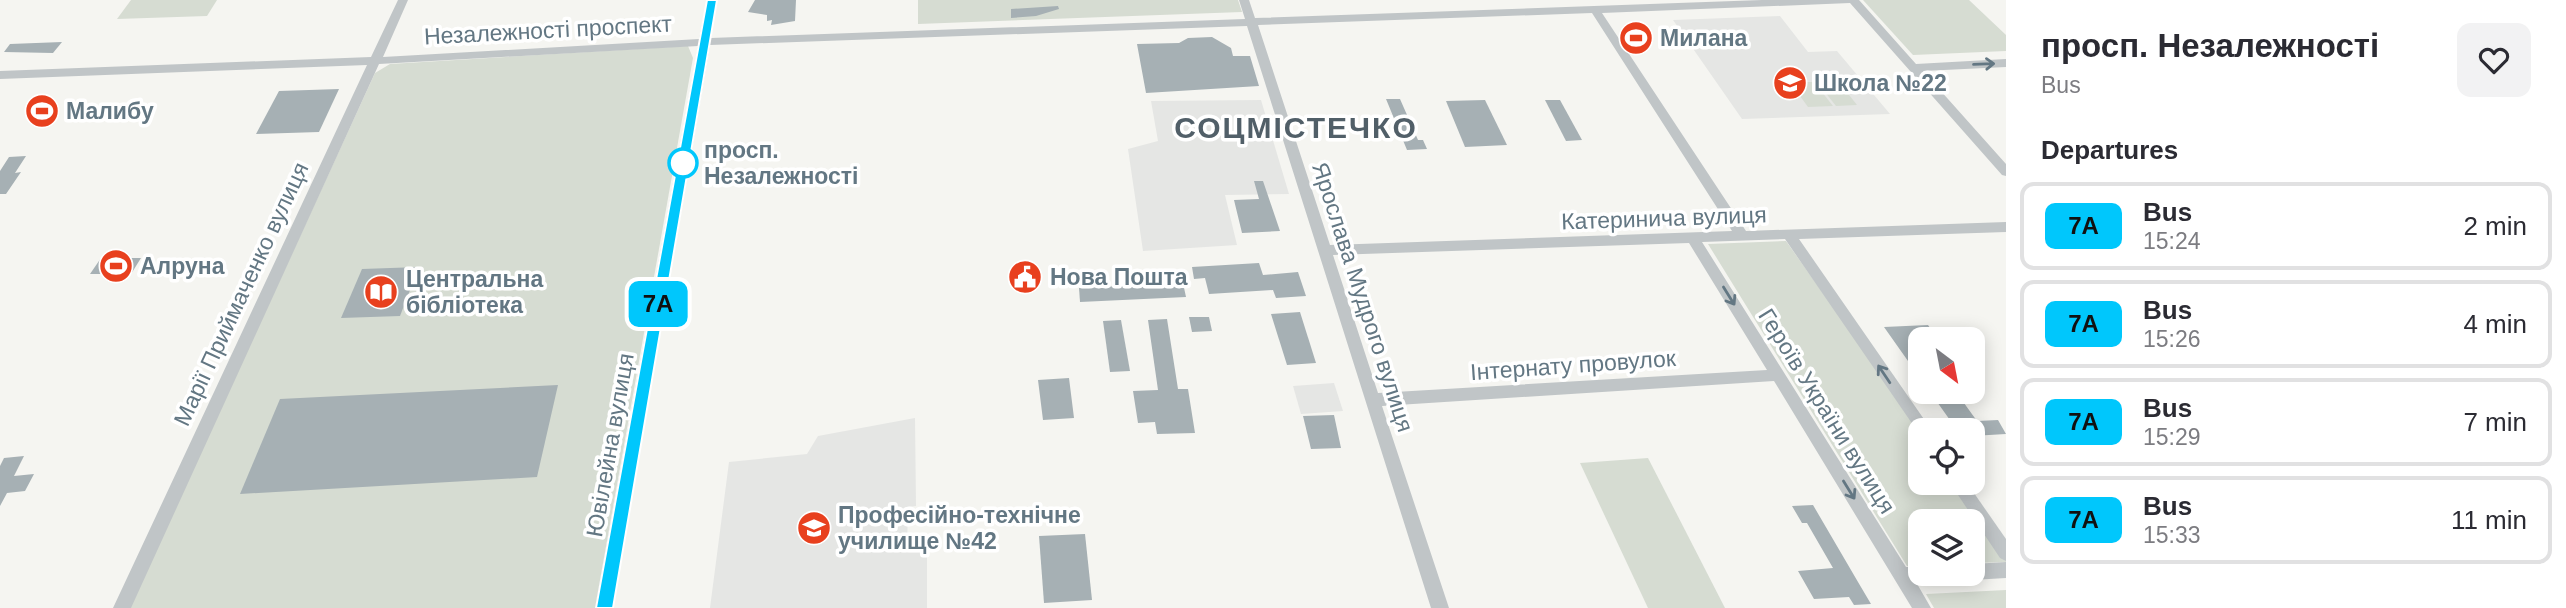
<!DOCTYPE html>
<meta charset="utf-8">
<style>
:root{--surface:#fff;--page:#f2f2f3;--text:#2b2b33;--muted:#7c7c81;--line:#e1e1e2}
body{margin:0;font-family:Arial,sans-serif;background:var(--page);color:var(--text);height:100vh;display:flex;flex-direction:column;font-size:26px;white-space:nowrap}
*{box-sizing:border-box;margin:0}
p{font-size:23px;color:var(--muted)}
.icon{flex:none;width:38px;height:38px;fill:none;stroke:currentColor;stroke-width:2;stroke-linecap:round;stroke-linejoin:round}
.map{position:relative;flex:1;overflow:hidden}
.sheet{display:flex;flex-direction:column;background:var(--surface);width:560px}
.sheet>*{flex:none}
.badge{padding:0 14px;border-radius:10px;font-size:24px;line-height:46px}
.needle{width:46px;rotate:148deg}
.buttons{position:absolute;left:1908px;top:327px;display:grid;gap:14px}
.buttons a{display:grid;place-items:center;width:77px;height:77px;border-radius:14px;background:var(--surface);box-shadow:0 4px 18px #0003;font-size:35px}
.map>.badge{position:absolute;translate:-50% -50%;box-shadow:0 0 0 4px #fff}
h2{padding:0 35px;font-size:26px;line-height:63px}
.round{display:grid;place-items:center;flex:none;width:74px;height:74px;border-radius:14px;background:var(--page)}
.head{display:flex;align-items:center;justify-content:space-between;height:119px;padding:0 35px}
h1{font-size:33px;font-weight:700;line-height:52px}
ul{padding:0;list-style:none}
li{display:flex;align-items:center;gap:21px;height:88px;margin:0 14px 10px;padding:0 21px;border:4px solid var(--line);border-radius:14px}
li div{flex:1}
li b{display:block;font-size:26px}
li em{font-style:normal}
li .badge{min-width:77px;font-weight:700;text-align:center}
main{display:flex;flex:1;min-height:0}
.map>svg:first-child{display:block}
.built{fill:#e5e6e4}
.green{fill:#d6dcd2}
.building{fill:#a6b0b4}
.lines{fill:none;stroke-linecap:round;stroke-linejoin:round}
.minor{fill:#c0c5c7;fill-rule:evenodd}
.oneway{stroke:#637783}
.line{fill:#00c7fc;stroke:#fff;stroke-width:2}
.stop-dot{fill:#fff;stroke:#00c7fc;stroke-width:3.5}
.labels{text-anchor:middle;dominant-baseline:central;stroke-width:7;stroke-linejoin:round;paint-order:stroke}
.street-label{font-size:23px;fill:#637783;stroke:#fff}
.poi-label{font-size:23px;font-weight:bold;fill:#637783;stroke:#fff;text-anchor:start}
.stop-label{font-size:23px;font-weight:bold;fill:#637783;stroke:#fff;text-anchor:start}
.district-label{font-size:30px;font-weight:bold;letter-spacing:2px;fill:#515f68;stroke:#fff}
</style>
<main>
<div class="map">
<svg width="2006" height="608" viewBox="0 0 2006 608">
<rect width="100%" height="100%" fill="#f5f5f1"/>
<g class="built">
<polygon points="1780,16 1808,52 1837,51 1890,114 1742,119 1673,20"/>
<polygon points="1261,100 1289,194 1225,195 1237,245 1143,251 1128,149 1158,141 1151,101"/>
<polygon points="1334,383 1343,411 1301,414 1293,386"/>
<polygon points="915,418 916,506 908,507 907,549 927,549 927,608 710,608 729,462 807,454 818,436"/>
</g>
<g class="green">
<polygon points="131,0 217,0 207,16 117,19"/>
<polygon points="918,0 1238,0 1242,12 918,24"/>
<polygon points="1863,0 1969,0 2006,35 2006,51 1913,55"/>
<polygon points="688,46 693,58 595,608 129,608 375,73 390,64"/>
<polygon points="1838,81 1857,105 1836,106 1817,82"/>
<polygon points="1790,82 1814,82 1833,106 1808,107"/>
<polygon points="1786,241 1920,430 1920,483 1957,483 2006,553 2006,562 1972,563 1972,522 1920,522 1920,566 1907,566 1708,244"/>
<polygon points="1648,458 1725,608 1648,608 1580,463"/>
<polygon points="2006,590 2006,608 1934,608 1926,594"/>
</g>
<g class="building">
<polygon points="755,0 796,0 795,21 771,25 772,20 767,21 767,15 748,12"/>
<polygon points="1058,6 1059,9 1036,16 1011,18 1011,9"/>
<polygon points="1212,37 1231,48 1233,56 1250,56 1259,86 1146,93 1137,44 1179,43 1188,38"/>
<polygon points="62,42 53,53 4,52 10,44"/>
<polygon points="339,89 319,132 256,134 279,91"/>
<polygon points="1386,99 1400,99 1418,140 1423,140 1427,149 1407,150"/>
<polygon points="1485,100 1507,145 1465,147 1446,101"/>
<polygon points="1545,100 1560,100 1582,140 1566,141"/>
<polygon points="26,156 15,173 21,172 6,194 0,194 0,171 9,157"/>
<polygon points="1254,181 1263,181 1280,231 1242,233 1234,200 1259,199"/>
<polygon points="101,258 141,258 131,274 90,274"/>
<polygon points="1259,263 1263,275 1298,272 1306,296 1276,298 1273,290 1209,294 1205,278 1194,279 1192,267"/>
<polygon points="419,267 400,316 341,318 362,269"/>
<polygon points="1183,283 1186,297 1080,302 1079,288"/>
<polygon points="1300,312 1316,363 1287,365 1271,314"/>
<polygon points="1189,317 1209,317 1212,331 1192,332"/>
<polygon points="1167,319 1178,389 1188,389 1195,433 1157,434 1155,422 1138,423 1133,391 1158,390 1148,320"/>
<polygon points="1121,320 1130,371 1110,372 1103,321"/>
<polygon points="1928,325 1938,339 1920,339 1920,378 1884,327"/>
<polygon points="1069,378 1074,418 1043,420 1038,380"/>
<polygon points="558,385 537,477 240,494 280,399"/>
<polygon points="1930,392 1956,392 1977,421 1998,420 2006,434 1972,436 1972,430 1957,430"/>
<polygon points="1334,415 1341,448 1311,449 1303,416"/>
<polygon points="24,456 14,476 34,474 25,491 7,493 0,506 0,466 4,458"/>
<polygon points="1813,505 1858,582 1871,604 1854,605 1849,597 1814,599 1798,571 1833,568 1807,523 1802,523 1792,506"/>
<polygon points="1085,534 1092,600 1044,603 1039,536"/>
</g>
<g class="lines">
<g class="minor">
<path d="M398,0H408L383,57L699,39L707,0H717L711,38L1245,19L1239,0H1249L1255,18L1762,0H1859L1916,64L2006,59V67L1923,71L2006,164V176L2002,175L1850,3L1602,13L1746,231L2006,222V232L1799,239L1928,425L1930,430H1920V435L1785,239L1702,242L1906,567H1920V574H1936L1934,580L1916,582L1931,608H1912L1774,381L1382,406L1449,608H1431L1247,26L710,45L613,608H595L698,46L379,64L131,608H113L367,65L0,79V71L371,57ZM1592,13L1732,231L1330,245L1258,25ZM1689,243L1767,370L1378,393L1333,255Z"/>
<polygon points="1950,483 1967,483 2006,539 2006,561 2000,558"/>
<polygon points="2006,562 2006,578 1972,580 1966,577 1965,574 1972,574 1972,564"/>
</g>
</g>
<defs><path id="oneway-shaft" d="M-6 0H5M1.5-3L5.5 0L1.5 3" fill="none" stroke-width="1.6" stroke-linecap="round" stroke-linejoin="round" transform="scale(1.75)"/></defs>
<g class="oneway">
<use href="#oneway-shaft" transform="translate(1984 64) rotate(-2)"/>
<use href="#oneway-shaft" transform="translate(1729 296) rotate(58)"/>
<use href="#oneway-shaft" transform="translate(1884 374) rotate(-124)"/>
<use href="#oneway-shaft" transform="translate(1849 490) rotate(58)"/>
</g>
<polygon class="line" points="707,0 717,0 613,608 596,608"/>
<defs>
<g id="stadium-disc" transform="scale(1.75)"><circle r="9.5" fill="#e8401e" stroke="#fff"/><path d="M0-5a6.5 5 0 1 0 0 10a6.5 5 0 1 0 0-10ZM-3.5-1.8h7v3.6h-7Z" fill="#fff"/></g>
<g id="school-disc" transform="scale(1.75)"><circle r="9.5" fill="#e8401e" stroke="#fff"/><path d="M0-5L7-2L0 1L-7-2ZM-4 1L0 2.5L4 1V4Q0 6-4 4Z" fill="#fff"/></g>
<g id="civic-disc" transform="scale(1.75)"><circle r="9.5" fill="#e8401e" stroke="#fff"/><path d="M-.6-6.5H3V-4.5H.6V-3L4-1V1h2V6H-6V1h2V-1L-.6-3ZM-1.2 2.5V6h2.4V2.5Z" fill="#fff"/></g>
<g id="library-disc" transform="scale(1.75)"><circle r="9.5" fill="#e8401e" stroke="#fff"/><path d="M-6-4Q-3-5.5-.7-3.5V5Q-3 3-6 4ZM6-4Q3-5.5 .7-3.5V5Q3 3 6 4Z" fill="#fff"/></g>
<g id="university-disc" transform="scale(1.75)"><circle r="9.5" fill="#e8401e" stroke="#fff"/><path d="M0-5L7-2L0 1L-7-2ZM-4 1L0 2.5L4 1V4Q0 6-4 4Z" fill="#fff"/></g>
</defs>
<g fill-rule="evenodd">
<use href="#stadium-disc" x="1636" y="38"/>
<use href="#school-disc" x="1790" y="83"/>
<use href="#stadium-disc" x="42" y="111"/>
<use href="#stadium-disc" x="116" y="266"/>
<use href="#civic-disc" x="1025" y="277"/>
<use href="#library-disc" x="381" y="292"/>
<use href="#university-disc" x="814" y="528"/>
</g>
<circle class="stop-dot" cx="683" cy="163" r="14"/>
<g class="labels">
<g class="street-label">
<text transform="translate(548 30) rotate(-3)">Незалежності проспект</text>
<text transform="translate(1664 218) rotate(-2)">Катеринича вулиця</text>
<text transform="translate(241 294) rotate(-65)">Марії Приймаченко вулиця</text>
<text transform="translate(1363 297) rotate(72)">Ярослава Мудрого вулиця</text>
<text transform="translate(1573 365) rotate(-4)">Інтернату провулок</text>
<text transform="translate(1827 411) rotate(58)">Героїв України вулиця</text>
<text transform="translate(610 445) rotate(-80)">Ювілейна вулиця</text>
</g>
<g class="poi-label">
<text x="1660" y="38">Милана</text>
<text x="1814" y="83">Школа №22</text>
<text x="66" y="111">Малибу</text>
<text x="140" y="266">Алруна</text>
<text x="1050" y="277">Нова Пошта</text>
<text x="406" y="279">Центральна<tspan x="406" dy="26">бібліотека</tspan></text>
<text x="838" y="515">Професійно-технічне<tspan x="838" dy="26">училище №42</tspan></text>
</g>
<g class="stop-label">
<text x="704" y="150">просп.<tspan x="704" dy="26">Незалежності</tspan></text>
</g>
<g class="district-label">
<text x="1296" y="127">СОЦМІСТЕЧКО</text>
</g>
</g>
</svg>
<div class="buttons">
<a><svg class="needle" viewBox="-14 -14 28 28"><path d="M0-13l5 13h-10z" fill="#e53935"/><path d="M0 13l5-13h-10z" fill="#7c7c81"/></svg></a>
<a><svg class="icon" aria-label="locate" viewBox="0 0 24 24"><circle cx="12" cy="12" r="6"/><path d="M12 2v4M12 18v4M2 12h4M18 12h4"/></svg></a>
<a><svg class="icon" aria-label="layers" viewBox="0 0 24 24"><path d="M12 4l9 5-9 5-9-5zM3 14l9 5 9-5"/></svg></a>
</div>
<b class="badge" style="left:658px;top:304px;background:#00c7fc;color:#111">7А</b>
</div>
<section class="sheet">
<div class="head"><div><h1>просп. Незалежності</h1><p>Bus</p></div><a class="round"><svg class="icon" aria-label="heart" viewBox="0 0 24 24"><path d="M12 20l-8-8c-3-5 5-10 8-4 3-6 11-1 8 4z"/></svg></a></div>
<h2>Departures</h2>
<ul>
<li><span class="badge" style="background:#00c7fc;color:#111">7А</span><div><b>Bus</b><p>15:24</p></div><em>2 min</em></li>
<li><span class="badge" style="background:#00c7fc;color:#111">7А</span><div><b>Bus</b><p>15:26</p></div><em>4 min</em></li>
<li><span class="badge" style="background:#00c7fc;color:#111">7А</span><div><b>Bus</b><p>15:29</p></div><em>7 min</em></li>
<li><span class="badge" style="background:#00c7fc;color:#111">7А</span><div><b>Bus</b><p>15:33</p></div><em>11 min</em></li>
</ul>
</section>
</main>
